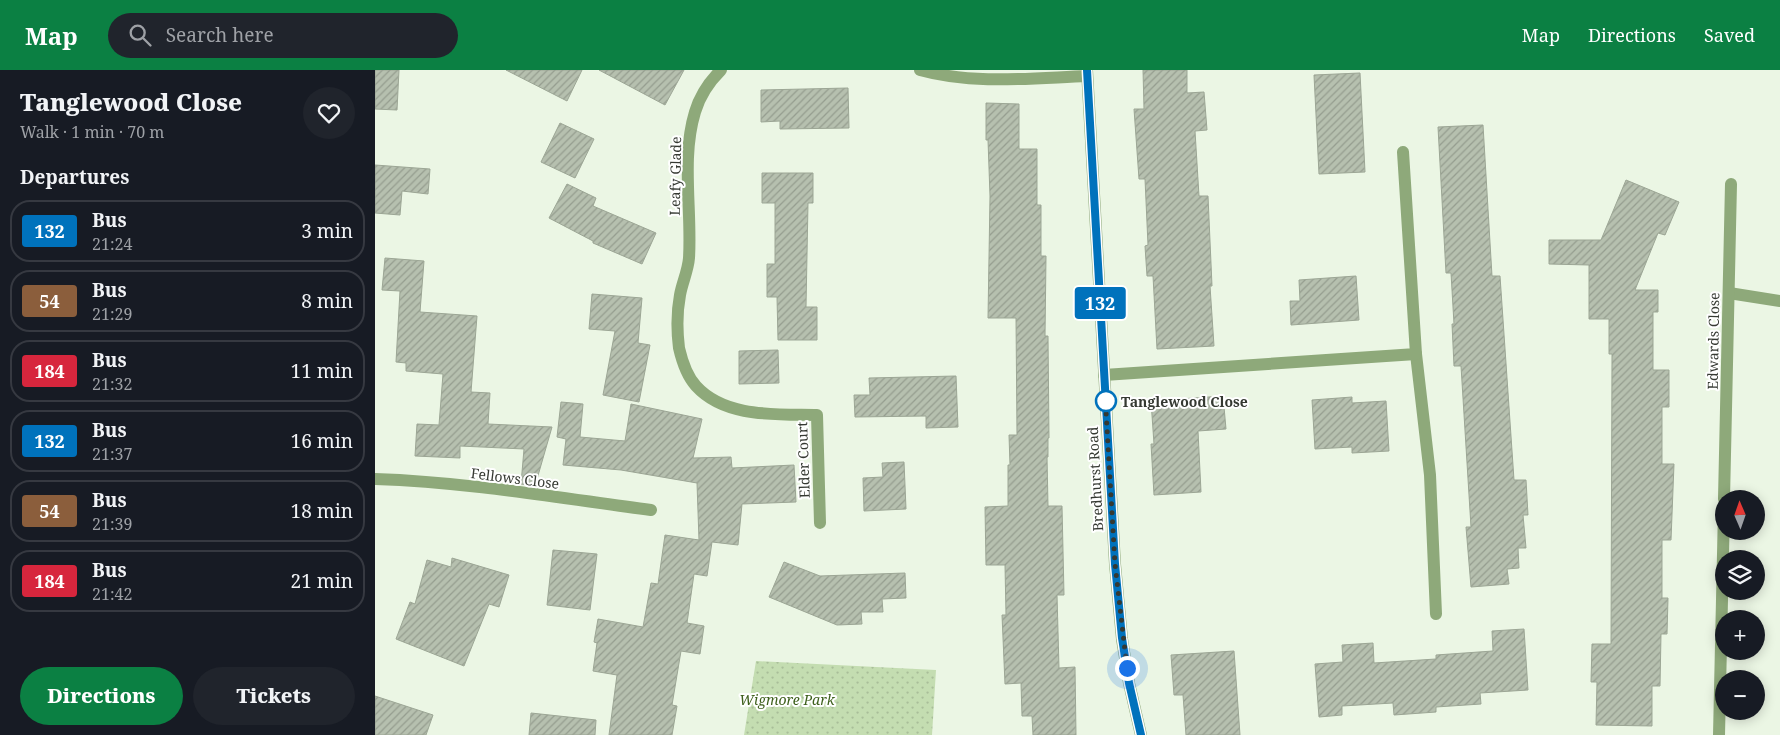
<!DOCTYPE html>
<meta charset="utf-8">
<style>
:root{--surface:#171b24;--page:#20242c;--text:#f1f3f6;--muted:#9ea1a6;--line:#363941;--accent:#0b8043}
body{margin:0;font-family:"Noto Serif",serif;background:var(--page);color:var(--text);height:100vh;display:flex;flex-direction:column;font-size:19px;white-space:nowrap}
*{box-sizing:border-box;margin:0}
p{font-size:16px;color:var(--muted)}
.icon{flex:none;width:28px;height:28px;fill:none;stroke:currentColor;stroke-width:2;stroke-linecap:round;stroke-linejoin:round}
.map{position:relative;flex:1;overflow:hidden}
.panel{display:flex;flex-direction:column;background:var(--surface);width:375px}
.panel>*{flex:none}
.badge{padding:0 10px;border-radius:4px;font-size:18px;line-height:32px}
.needle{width:32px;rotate:358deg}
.buttons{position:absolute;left:1340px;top:420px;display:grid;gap:10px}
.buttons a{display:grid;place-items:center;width:50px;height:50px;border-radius:50%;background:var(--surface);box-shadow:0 2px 12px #0003;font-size:25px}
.you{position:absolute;width:25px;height:25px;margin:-12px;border:4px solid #fff;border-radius:50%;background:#1a73e8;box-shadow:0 0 0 8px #1a73e833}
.map>.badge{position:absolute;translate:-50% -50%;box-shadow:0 0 0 2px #fff}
h2{padding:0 20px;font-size:19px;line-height:45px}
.round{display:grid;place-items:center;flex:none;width:52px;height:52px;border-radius:26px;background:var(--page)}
.head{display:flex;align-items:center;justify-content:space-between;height:85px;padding:0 20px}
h1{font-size:24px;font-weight:800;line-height:38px}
.primary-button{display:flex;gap:10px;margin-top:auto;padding:10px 20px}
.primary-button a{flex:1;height:58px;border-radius:30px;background:var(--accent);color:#fff;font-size:20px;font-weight:800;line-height:58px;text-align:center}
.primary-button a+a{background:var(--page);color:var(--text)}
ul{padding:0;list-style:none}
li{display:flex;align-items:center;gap:15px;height:62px;margin:0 10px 8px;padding:0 10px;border:2px solid var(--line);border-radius:20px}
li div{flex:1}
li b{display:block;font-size:19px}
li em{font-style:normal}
li .badge{min-width:55px;font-weight:700;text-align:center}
header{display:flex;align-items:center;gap:30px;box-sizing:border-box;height:70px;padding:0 25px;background:var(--accent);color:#fff}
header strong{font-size:24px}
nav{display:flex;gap:28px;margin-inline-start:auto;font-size:18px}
.search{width:350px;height:45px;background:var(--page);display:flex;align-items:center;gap:12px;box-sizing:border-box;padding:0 18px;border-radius:28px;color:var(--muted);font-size:19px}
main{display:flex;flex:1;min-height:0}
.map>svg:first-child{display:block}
.grass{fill:url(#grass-dots)}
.building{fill:url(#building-hatch);stroke:#9ca695}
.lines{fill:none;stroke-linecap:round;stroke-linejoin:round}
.minor{stroke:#8ea97a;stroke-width:12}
.line-casing{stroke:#fff;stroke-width:11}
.line{stroke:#0072bc;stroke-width:8}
.walk{stroke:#353932;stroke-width:5;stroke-dasharray:0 9}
.stop-dot{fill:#fff;stroke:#0072bc;stroke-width:2.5}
.labels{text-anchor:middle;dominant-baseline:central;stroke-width:4;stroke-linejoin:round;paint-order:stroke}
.street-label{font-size:14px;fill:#353932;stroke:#fff}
.stop-label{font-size:14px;font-weight:bold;fill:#353932;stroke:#fff;text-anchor:start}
.park-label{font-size:14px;font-style:italic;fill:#3d5f1b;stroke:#fff}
</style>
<header>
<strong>Map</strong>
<div class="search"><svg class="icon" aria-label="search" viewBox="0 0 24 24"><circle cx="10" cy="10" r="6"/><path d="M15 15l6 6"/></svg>Search here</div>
<nav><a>Map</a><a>Directions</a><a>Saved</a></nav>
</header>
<main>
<section class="panel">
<div class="head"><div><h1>Tanglewood Close</h1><p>Walk · 1 min · 70 m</p></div><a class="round"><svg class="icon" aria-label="heart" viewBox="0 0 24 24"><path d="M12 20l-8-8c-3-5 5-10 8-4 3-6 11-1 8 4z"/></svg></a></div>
<h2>Departures</h2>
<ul>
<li><span class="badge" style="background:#0072bc;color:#fff">132</span><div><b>Bus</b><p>21:24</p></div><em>3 min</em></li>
<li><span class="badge" style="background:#8b5e3c;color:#fff">54</span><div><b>Bus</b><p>21:29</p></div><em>8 min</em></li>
<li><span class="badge" style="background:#d7263d;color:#fff">184</span><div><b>Bus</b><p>21:32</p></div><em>11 min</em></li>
<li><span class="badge" style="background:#0072bc;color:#fff">132</span><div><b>Bus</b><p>21:37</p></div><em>16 min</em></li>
<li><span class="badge" style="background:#8b5e3c;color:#fff">54</span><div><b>Bus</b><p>21:39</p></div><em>18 min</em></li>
<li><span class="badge" style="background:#d7263d;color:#fff">184</span><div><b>Bus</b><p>21:42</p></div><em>21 min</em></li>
</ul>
<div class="primary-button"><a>Directions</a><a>Tickets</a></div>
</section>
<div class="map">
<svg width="1405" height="665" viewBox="0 0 1405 665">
<defs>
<pattern id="grass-dots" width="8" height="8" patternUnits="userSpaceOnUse" patternTransform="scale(1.25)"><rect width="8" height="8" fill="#c4ddb1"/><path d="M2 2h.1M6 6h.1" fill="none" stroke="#a9be99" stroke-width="1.8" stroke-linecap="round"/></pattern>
<pattern id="building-hatch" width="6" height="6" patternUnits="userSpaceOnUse" patternTransform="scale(1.25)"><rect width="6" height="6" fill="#b6c0af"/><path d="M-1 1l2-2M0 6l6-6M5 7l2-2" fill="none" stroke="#959d8f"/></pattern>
</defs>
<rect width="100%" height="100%" fill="#ebf6e4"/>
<polygon class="grass" points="381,591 561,600 557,665 369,665"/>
<g class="building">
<polygon points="0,0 24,0 22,40 0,39"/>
<polygon points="131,0 207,0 192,31"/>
<polygon points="224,0 309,0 290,35"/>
<polygon points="768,0 812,0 812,23 829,22 832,60 820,61 824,126 833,126 837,216 835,216 839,276 782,279 778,206 772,206 770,176 773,175 770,109 764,109 759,39 769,39"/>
<polygon points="985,3 990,102 944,104 939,5"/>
<polygon points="473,18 474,58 405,59 405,51 386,52 386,20"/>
<polygon points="611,33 644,34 644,79 662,79 662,135 666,135 666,186 671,186 670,266 673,266 674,368 673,368 673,387 672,387 673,436 687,436 689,525 682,525 684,598 700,597 701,665 658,665 657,646 647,646 646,613 630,614 627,545 631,545 630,495 611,495 610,437 633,436 633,395 635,395 634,365 642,365 641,248 613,248 615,126 613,70 611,70"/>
<polygon points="185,53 219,69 200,108 166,92"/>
<polygon points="1108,55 1117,206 1125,206 1139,410 1151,410 1153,445 1148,445 1151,478 1143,478 1144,498 1132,499 1134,514 1096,517 1091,457 1096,457 1086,296 1079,296 1077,254 1079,254 1076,203 1071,203 1063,57"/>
<polygon points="0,95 55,99 53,124 27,121 25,145 0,143"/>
<polygon points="387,103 438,103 438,133 433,133 431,237 442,237 442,270 403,270 402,227 392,227 392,194 400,194 400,133 387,133"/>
<polygon points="1251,110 1304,132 1290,165 1283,163 1260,220 1283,220 1283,242 1278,242 1278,300 1294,300 1294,337 1287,337 1287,394 1299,394 1296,470 1287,470 1287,528 1293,528 1292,564 1286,564 1285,616 1277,616 1277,656 1221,655 1222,612 1216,612 1217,574 1236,574 1237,284 1234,284 1234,249 1214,249 1214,195 1174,194 1174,170 1226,170"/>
<polygon points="192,114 221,128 218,136 281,163 267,194 218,173 218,171 174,148"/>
<polygon points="10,188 49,191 45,242 102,246 96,322 115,323 113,354 177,357 160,416 146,414 149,379 85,376 85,388 40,386 42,354 64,355 68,304 31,301 31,293 21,292 25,221 7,220"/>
<polygon points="981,206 984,250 916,255 915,231 925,231 924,210"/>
<polygon points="217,224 267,228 263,273 275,275 264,332 228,325 240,261 214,259"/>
<polygon points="403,280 404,313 364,314 364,281"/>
<polygon points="581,306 583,357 551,358 551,346 480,347 479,325 495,325 494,308"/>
<polygon points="848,326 851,359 823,361 826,422 779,425 776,374 779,374 776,331"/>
<polygon points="977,327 977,333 1011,331 1014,381 977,383 977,377 940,379 937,330"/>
<polygon points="186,332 208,334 205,367 250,371 256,334 327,349 318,388 356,387 357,398 419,395 421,432 367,434 363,475 337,472 332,506 319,504 312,553 329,556 325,584 306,581 297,635 302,636 297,665 234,665 242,605 218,601 222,573 219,572 223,549 268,557 276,513 283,514 290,465 324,470 322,413 246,400 188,395 191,369 182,367"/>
<polygon points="529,392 531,439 489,441 488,408 508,407 507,393"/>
<polygon points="178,480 222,484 215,540 172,535"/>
<polygon points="77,488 134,505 124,537 114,534 89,596 21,569 35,532 40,534 52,490 76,497"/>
<polygon points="409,492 445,506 530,503 531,528 507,529 508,542 486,542 487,554 462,555 394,527"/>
<polygon points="1149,559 1153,620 1105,623 1106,634 1061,637 1061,642 1019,645 1018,633 967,636 967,645 944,647 940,594 968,592 967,575 998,573 999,593 1061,589 1061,585 1118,581 1117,561"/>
<polygon points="859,581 865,665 811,665 808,625 799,625 796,585"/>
<polygon points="0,626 58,645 51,665 0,665"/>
<polygon points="156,643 221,650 220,665 154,665"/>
</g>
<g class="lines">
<g class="minor">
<path d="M346,0C334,12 325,25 320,42C306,88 317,140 314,188C313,201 307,213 305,225C302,241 302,262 304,278C307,291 311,305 321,316C350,348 401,344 442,345L445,453"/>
<path d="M545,0C598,15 658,8 712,6"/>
<polyline points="712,0 740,494 747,569 754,613 766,665"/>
<polyline points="1354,223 1405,231"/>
<polyline points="1041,284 1055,405 1061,544"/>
<polyline points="729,305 1041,284 1028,82"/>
<path d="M0,409C92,412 185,428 276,440"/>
<polyline points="1349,429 1356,114"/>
<polyline points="1344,665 1349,439"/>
</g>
</g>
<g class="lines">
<g class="line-casing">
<polyline id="line" points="712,0 740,494 747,568 754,613 766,665"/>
</g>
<use href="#line" class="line"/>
<polyline class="walk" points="731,331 730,324 740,494 752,598"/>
</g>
<circle class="stop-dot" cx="731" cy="331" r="10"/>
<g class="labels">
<g class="street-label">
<text transform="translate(300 106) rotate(-89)">Leafy Glade</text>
<text transform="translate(1338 271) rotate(-89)">Edwards Close</text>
<text transform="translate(428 390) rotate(-92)">Elder Court</text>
<text transform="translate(140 408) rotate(7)">Fellows Close</text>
<text transform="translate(720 409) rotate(-93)">Bredhurst Road</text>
</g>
<g class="stop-label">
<text x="746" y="331">Tanglewood Close</text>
</g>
<g class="park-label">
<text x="412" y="629">Wigmore Park</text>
</g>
</g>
</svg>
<div class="buttons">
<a><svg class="needle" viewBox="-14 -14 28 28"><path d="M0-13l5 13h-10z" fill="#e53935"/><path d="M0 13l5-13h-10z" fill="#9ea1a6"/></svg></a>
<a><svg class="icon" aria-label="layers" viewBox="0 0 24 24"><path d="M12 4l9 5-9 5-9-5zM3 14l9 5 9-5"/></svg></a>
<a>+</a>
<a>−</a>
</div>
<div class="you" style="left:752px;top:598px"></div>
<b class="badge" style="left:725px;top:233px;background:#0072bc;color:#fff">132</b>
</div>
</main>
